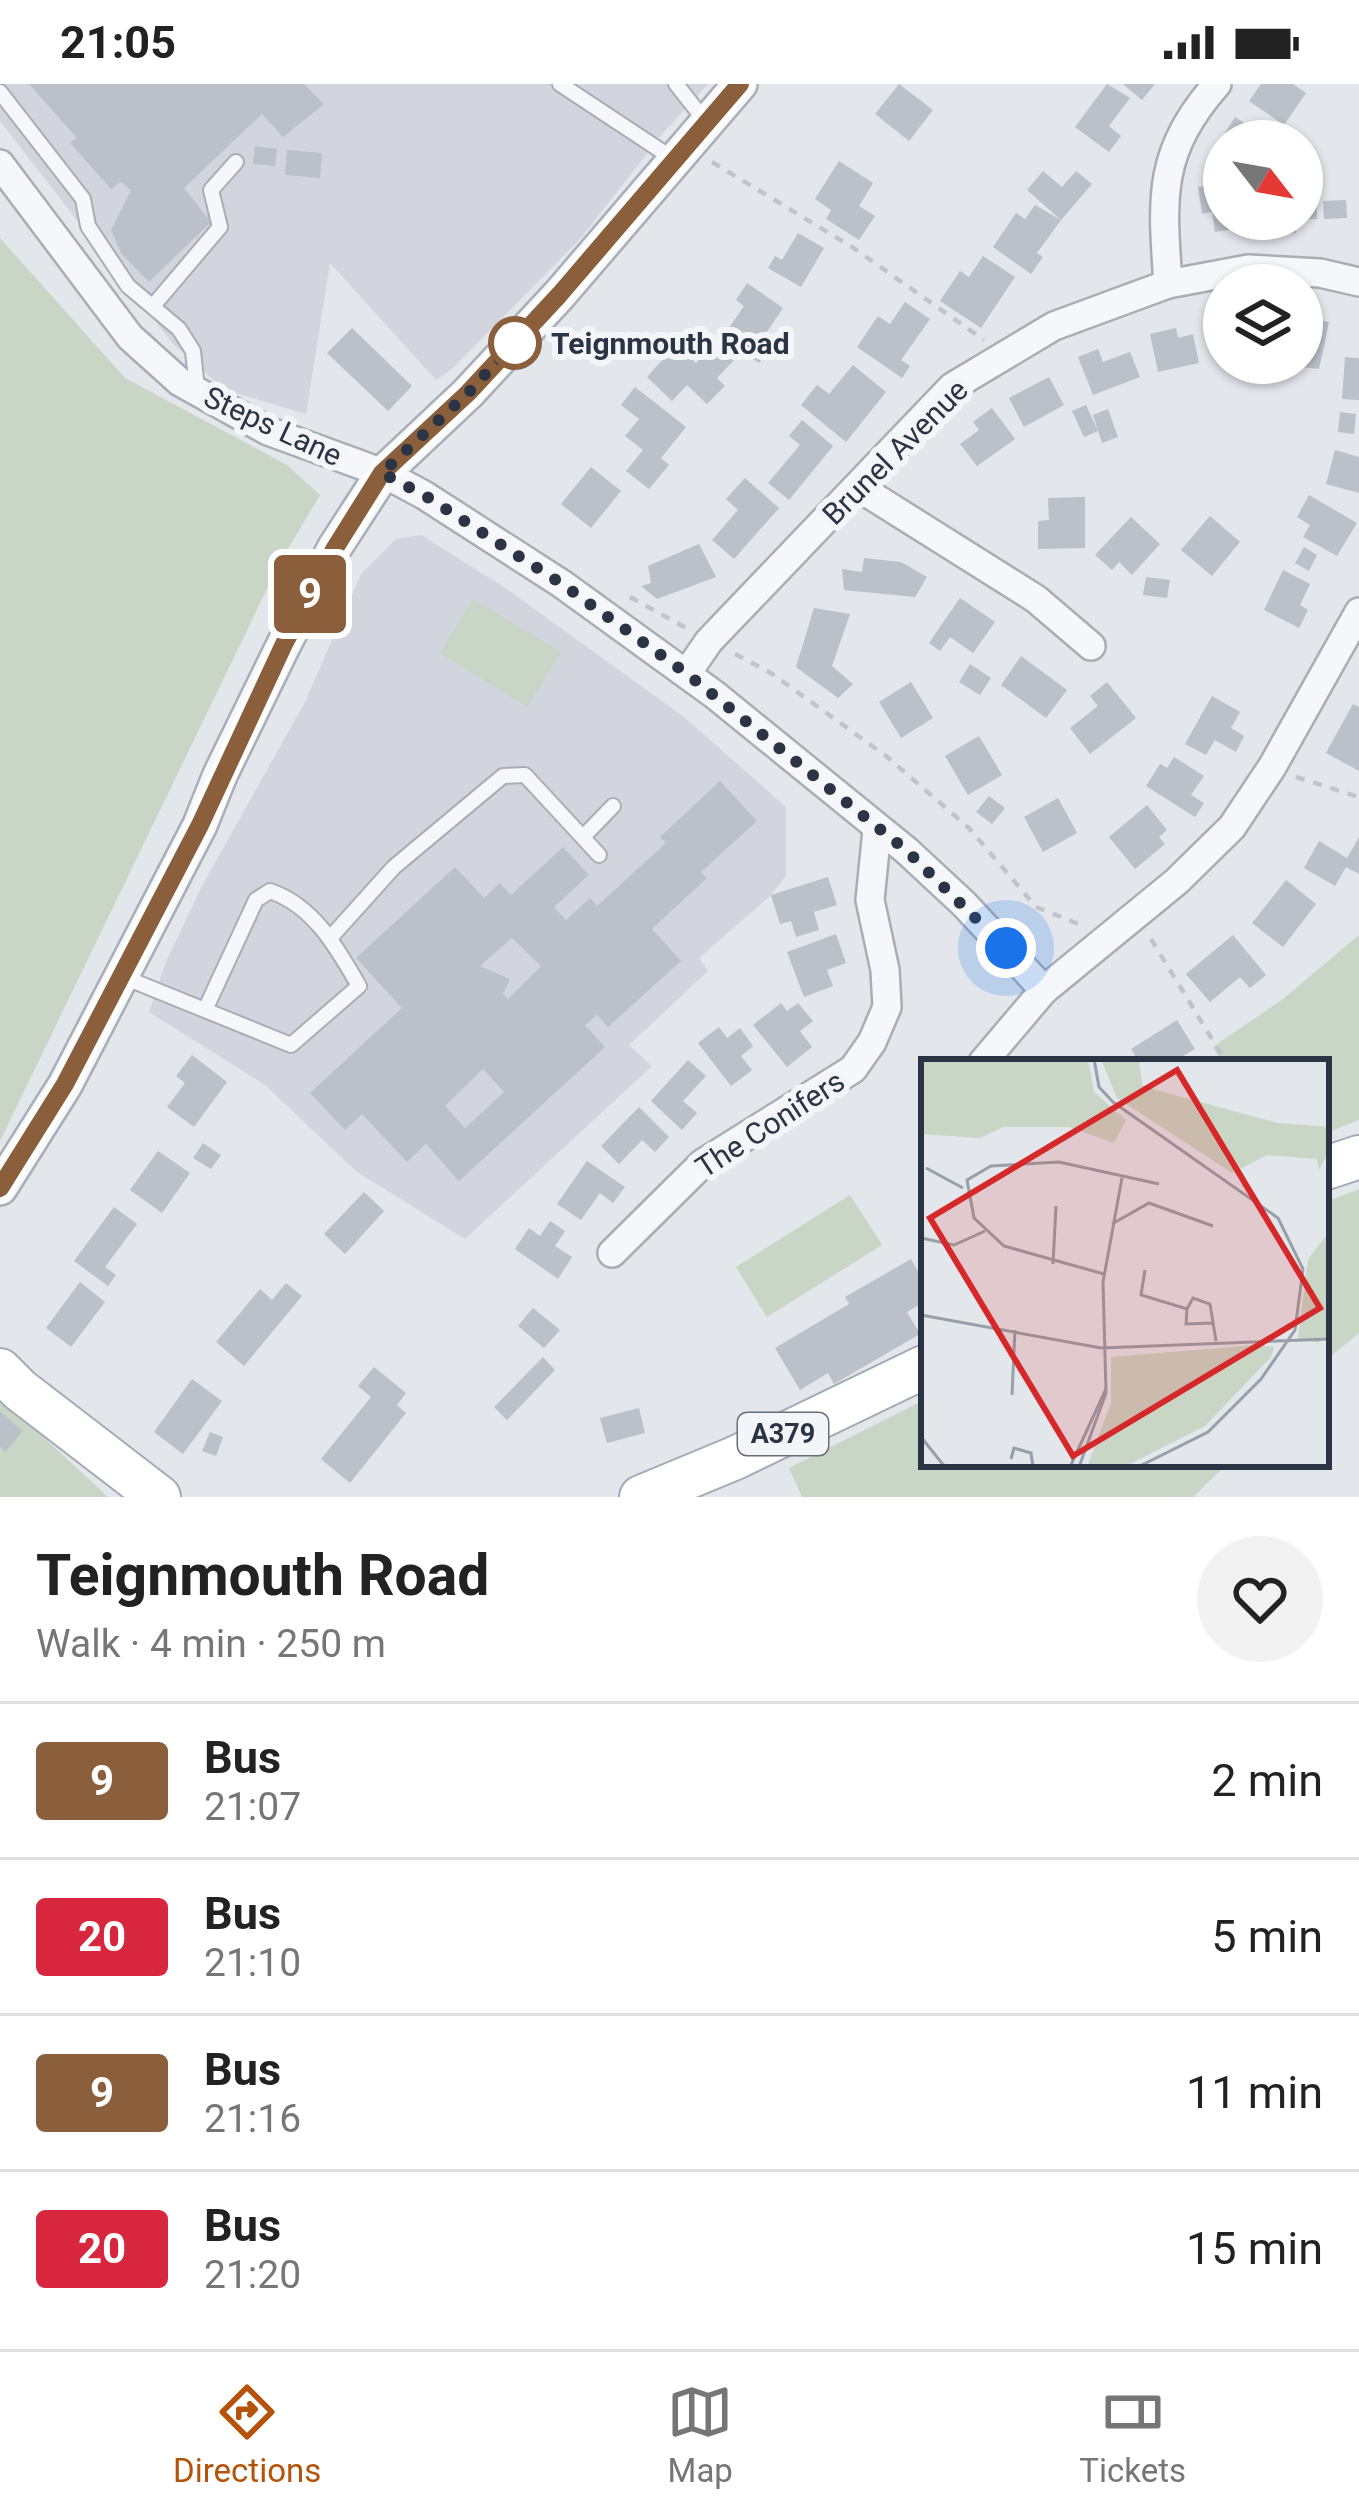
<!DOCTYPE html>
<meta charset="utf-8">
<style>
:root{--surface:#fff;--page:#f2f2f2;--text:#222;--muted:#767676;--line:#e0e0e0;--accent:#b45309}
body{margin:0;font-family:Roboto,sans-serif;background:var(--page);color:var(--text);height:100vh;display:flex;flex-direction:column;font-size:45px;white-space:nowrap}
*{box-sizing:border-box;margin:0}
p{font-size:39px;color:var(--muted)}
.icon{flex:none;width:66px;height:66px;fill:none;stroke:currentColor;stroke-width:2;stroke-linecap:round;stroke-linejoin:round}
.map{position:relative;height:1413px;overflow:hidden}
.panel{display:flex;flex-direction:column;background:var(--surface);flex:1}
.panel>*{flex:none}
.badge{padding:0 24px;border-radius:9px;font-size:42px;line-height:78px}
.needle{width:78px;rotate:121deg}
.controls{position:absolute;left:1203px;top:36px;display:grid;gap:24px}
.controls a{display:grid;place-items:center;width:120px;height:120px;border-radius:50%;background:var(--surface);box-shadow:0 3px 9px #0004;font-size:60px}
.you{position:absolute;width:60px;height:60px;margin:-30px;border:9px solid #fff;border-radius:50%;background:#1a73e8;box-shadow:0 0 0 18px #1a73e833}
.map>.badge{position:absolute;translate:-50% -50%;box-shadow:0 0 0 6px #fff}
.round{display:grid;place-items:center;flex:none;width:126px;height:126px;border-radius:63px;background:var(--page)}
.summary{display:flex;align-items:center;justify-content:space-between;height:204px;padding:0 36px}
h1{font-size:57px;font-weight:700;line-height:90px}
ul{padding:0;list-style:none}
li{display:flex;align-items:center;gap:36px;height:156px;padding:0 36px;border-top:3px solid var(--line)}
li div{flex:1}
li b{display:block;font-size:45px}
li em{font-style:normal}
li .badge{min-width:132px;font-weight:700;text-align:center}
.status{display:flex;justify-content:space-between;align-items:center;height:84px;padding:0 60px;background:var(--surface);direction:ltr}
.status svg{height:33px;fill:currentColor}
.dock{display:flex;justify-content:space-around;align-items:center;height:168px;border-top:3px solid var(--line);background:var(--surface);font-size:33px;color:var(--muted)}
.dock a{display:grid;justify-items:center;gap:6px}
.dock .on{color:var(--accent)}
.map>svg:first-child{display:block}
.built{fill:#d2d5dd}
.green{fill:#c9d5c5}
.building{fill:#bbc0c9;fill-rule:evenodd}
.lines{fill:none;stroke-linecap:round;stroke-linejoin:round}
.service-casing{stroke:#a8adb6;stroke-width:18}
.minor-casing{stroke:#a8adb6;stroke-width:32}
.tertiary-casing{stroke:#a8adb6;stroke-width:38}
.primary-casing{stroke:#a3abb7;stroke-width:46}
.path{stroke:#c1c4cb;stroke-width:4.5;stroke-dasharray:9 9;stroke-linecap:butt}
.service{stroke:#f6f7fa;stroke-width:14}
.minor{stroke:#f6f7fa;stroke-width:27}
.tertiary{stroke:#f6f7fa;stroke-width:33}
.primary{stroke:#fff;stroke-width:42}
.line-casing{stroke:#fff;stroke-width:27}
.line{stroke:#8b5e3c;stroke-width:18}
.walk{stroke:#2b3444;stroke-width:12;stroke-dasharray:0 21.6}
.stop-dot{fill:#fff;stroke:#8b5e3c;stroke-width:6}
.labels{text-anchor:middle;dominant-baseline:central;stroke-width:12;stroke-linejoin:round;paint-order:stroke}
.shield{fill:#f3f5f9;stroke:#676e7a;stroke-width:3}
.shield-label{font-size:27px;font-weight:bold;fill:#2b3444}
.stop-label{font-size:30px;font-weight:bold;fill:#2b3444;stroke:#f3f5f9;text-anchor:start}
.street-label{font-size:30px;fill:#2b3444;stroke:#f3f5f9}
.inset-road{fill:none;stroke:#999fa8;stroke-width:3}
.view{fill:#d62828;fill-opacity:0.15;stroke:#d62828;stroke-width:6}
.inset-edge{fill:none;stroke:#2b3444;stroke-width:6}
</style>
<div class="status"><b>21:05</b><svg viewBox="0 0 49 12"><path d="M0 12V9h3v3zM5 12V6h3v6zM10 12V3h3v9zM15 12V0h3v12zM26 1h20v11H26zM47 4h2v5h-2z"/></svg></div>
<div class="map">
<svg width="1359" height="1413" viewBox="0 0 1359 1413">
<rect width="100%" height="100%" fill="#e3e6eb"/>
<g class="built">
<polygon points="0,0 708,0 664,48 580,155 452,285 436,296 330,179 306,330 225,306 173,260 0,37"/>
<polygon points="421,451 504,503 684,633 786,723 786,792 771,811 699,874 708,887 629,961 652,982 465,1155 357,1088 265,1001 149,928 166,878 202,802 305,618 361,490 396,455"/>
</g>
<g class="green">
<polygon points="0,154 125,294 287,381 320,411 280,478 0,1057"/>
<polygon points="473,515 561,568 527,623 440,569"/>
<polygon points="1359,851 1359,1036 1326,1049 1326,978 1222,978 1213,963 1283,915"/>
<polygon points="1359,1105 1359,1249 1326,1276 1326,1118"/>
<polygon points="850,1111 882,1161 767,1233 736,1183"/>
<polygon points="0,1313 108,1413 0,1413 0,1363 4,1367 23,1347 0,1327"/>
<polygon points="924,1316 924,1380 1227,1380 1193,1413 802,1413 789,1384"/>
</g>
<g class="building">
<polygon points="29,0 304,0 324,20 283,53 262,30 184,104 211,138 149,198 121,169 111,146 131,106 121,98 111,105 70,59 77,54"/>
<polygon points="899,0 933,26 909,57 875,30"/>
<polygon points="1107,0 1130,14 1109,42 1121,52 1109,68 1075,43"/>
<polygon points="1123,0 1155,0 1142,16"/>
<polygon points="1261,0 1293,0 1306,9 1284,41 1249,17"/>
<polygon points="1235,33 1257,47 1263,37 1279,48 1274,57 1224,57 1224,71 1215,65"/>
<polygon points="255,62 277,65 275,82 253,80"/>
<polygon points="287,66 322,69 320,94 285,91"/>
<polygon points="839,77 873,99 859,122 875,132 859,156 826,135 831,126 815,115"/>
<polygon points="1043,87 1062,103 1076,87 1092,100 1061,136 1027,106"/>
<polygon points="1316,96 1317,135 1302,135 1302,97"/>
<polygon points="1219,99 1224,110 1224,135 1244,135 1246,143 1215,148 1212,128 1202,130 1198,103"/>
<polygon points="1346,116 1347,134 1324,135 1323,117"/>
<polygon points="1035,121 1061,136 1037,169 1043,173 1031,190 993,163 1016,129 1025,135"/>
<polygon points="1272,135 1295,135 1296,149 1272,150"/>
<polygon points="798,149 824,164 801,203 768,184 775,172 782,176"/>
<polygon points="983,172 1015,193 981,244 940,217 960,187 969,193"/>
<polygon points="747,199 783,224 756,264 765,271 759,279 722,254 744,222 736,216"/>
<polygon points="905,218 930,235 901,276 910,282 902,294 857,263 878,232 890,240"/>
<polygon points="1304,234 1329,238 1319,285 1292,282 1302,279"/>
<polygon points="352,244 412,302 388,327 327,269"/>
<polygon points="1176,244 1178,254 1193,250 1199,279 1158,288 1150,250"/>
<polygon points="1224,248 1224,278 1216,278 1214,249"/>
<polygon points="715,257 735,275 717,294 725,302 707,320 687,301 672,317 647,293 676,261 696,279"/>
<polygon points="1098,265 1103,278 1130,268 1140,293 1093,311 1078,273"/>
<polygon points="1345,273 1359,274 1359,316 1342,315"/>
<polygon points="1236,279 1260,279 1260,289 1236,290"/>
<polygon points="853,281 886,308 846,358 801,321 817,301 829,310"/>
<polygon points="1049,293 1064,321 1024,343 1009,314"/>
<polygon points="635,303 686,343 661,374 669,381 649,405 626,387 643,366 625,352 639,335 621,321"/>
<polygon points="1086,321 1098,347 1084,353 1072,327"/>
<polygon points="992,324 1015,355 977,382 960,360 979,346 973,338"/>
<polygon points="1108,325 1118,353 1102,359 1093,331"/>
<polygon points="1340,328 1356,330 1354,350 1338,348"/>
<polygon points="802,336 833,362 789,416 768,399 800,361 789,352"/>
<polygon points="1335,366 1359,373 1359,409 1326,400"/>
<polygon points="591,383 621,407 591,444 561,420"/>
<polygon points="745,394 779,424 734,475 712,456 738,426 726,415"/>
<polygon points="1309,411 1357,439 1337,472 1303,453 1310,441 1297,433"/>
<polygon points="1085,413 1085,464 1038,465 1038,437 1049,436 1048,414"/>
<polygon points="1210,432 1240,458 1212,492 1181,466"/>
<polygon points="1131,433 1160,460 1132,491 1119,478 1112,486 1095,471"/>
<polygon points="699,460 716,493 657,515 641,502 651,499 648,482"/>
<polygon points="1304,463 1317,471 1309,487 1295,479"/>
<polygon points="864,474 901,478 927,493 915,513 844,506 842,485 862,488"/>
<polygon points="1283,486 1310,500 1300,521 1308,526 1299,544 1264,526"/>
<polygon points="1146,493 1170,496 1167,514 1143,511"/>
<polygon points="960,514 995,538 973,569 950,553 940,567 929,559"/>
<polygon points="814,524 850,530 832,582 853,600 838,614 796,583"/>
<polygon points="1021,572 1067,606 1046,634 1001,601"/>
<polygon points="970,580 991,594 980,611 959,598"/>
<polygon points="911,598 933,634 901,654 879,618"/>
<polygon points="1107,598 1136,634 1090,670 1070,644 1098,622 1090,612"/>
<polygon points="1212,612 1240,628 1231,644 1244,652 1236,668 1215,656 1206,671 1185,660"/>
<polygon points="1353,620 1359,623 1359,687 1326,669"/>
<polygon points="979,652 1002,691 968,711 945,672"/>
<polygon points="1174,673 1204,692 1191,711 1204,719 1195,733 1146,702 1160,680 1167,684"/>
<path d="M720,697L757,737L701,788L707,794L652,845L681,877L608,943L597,931L585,941L605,963L459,1097L426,1060L407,1078L362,1030L345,1046L310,1009L402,924L356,874L455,783L484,814L500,799L511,811L563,763L589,791L554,823L566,836L590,814L597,822L666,759L660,753ZM512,854L541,882L508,915L503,909L510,895L480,882ZM483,985L504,1008L465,1044L445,1022Z"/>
<polygon points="989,712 1005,724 992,740 976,728"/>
<polygon points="1058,714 1077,749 1043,768 1024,733"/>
<polygon points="1147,721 1167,746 1159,753 1165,760 1135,785 1109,753"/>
<polygon points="1359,753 1359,790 1346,783 1335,802 1304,784 1319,757 1347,774"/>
<polygon points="828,793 837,821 814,828 819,846 796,853 791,837 780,840 771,811"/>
<polygon points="1286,796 1316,820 1283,863 1252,839"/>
<polygon points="836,850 846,879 827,886 833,902 804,913 787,868"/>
<polygon points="1233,851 1266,891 1250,904 1240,893 1210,918 1186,890"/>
<polygon points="781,919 787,927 798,919 813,937 800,947 812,963 787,983 753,941"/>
<polygon points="1177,936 1195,965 1173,978 1139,978 1131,965"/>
<polygon points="719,943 727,954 740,944 753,962 741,972 752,986 731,1002 698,959"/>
<polygon points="192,971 227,998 194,1043 167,1023 185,999 176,992"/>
<polygon points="688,976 706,992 683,1017 697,1029 682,1046 651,1017"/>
<polygon points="639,1023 669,1053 655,1068 642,1056 619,1080 601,1062"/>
<polygon points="203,1059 221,1071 211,1085 193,1074"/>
<polygon points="158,1067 190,1089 162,1129 130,1106"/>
<polygon points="587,1077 625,1103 613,1119 600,1109 581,1136 557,1120"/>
<polygon points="364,1108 384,1127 345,1170 324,1150"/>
<polygon points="114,1123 137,1140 105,1183 116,1191 108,1202 74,1177"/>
<polygon points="550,1137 565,1147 555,1162 572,1173 558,1195 515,1165 529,1144 540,1152"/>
<polygon points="911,1175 924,1198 924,1218 907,1228 920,1250 834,1300 828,1289 800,1306 775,1264 849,1220 845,1213"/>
<polygon points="80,1198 105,1218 71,1263 46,1244"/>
<polygon points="286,1199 302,1212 244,1282 216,1258 260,1205 272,1216"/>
<polygon points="533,1224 560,1246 544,1264 518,1242"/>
<polygon points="543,1273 555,1286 507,1336 494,1323"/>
<polygon points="374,1283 406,1309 397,1321 406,1329 350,1399 321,1375 371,1313 358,1302"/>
<polygon points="192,1295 222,1317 183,1370 154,1348"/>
<polygon points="639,1324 645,1349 607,1359 600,1334"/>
<polygon points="0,1327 23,1347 5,1368 0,1363"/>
<polygon points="210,1348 223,1353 216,1372 202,1367"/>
</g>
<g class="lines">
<g class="service-casing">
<g id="service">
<polyline points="560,0 675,76"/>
<polyline points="676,0 706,38"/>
<polyline points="0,8 83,115 88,142 128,202 179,245 193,267 197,305"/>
<polyline points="153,222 220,143 211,106 236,78"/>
<polyline points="583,753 613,722"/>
<polyline points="331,853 394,783 503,692 525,691 599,771"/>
<path d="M121,892L291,961L359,902C337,864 314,822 270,807L256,816L205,926"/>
</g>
</g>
<g class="minor-casing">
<g id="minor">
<polyline points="0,80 130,253 180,298 268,347 383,389 424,411 562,500 715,611 907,767 964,820 1044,906"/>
<path d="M1168,200C1162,113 1157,69 1217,0"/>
<polyline points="858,403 1036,515 1091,562"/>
<polyline points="687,589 709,557 952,303 1054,242 1168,200 1248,185 1320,189 1359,198"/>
<polyline points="983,978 1044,906 1177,797 1232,743 1272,683 1359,528"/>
<polyline points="612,1169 703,1079 853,985 872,958 887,923 885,886 870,816 877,746"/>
</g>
</g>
<g class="tertiary-casing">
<polyline id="tertiary" points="0,1104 65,1001 200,741 220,691 284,560 335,463 383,389 468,309 560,210 740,0"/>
</g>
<g class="primary-casing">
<g id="primary">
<polyline points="1326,1084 1359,1073"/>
<polyline points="0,1286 20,1306 159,1413"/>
<polyline points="641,1413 735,1374 924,1283"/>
</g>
</g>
<g class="path">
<polyline points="712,78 852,163 984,256"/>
<polyline points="630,513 688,545"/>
<polyline points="735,570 771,589 886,672 969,744 1036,823 1081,841"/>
<polyline points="1296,693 1359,713"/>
<polyline points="1151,855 1226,978"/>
</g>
<use href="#service" class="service"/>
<use href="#minor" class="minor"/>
<use href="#tertiary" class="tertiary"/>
<use href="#primary" class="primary"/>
</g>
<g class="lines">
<g class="line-casing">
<polyline id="line" points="0,1104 65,1000 200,741 284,560 335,464 382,389 468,309 560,210 740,0"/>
</g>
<use href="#line" class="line"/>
<polyline class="walk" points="515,259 529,243 468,309 382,389 424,411 562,500 686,589 907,767 1006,864"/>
</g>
<circle class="stop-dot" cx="515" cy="259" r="24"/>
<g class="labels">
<rect class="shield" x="738" y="1329" width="90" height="42" rx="9"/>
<g class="shield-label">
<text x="783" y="1350">A379</text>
</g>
<g class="stop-label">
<text x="551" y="259">Teignmouth Road</text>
</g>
<g class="street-label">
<text transform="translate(273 342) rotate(25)">Steps Lane</text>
<text transform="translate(895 368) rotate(-45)">Brunel Avenue</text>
<text transform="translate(770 1040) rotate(-33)">The Conifers</text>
</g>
</g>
<g transform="translate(921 975)">
<rect width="408" height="408" fill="#e3e6eb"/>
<path d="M0,0H167L173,33L205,61L193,84L148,68H82L59,79L0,75ZM180,0H218L221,26L235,31L357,64L408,68V92L398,111L396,100L346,96L311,114L196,39ZM408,173V277L397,284L377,279L387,200ZM335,286L353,288L350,298L284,367L203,408H166L190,344V298Z" fill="#c9d5c5"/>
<path class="inset-road" d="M173,0L178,28L192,43L357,159L382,210L374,271L340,320L287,373L217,408M5,109L42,129M191,165L228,144L292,167M0,179L33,186L64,172M132,205L135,147M224,211L220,236L266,250L272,239L289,245L295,282M183,215L83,187L53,159L46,121L70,107L138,103L238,125M266,250L265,265L292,264M0,256L180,289L408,280M91,336L94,271M0,378L24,408M90,400L93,389L110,394L112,408M149,408L185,330M158,408L185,334L182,223L201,119"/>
<path class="view" d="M256,11L399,249L152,397L9,159Z"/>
<rect width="408" height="408" class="inset-edge"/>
</g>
</svg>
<div class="controls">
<a><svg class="needle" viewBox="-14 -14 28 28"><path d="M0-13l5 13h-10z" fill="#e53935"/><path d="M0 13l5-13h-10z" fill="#767676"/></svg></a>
<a><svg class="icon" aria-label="layers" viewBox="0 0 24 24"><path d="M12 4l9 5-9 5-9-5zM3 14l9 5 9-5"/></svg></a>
</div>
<div class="you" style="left:1006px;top:864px"></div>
<b class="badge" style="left:310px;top:510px;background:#8b5e3c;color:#fff">9</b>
</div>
<section class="panel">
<div class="summary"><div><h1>Teignmouth Road</h1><p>Walk · 4 min · 250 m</p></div><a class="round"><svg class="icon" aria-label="heart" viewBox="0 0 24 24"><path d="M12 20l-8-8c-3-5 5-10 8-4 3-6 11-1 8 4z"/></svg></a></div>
<ul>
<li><span class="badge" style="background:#8b5e3c;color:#fff">9</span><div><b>Bus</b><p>21:07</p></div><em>2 min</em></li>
<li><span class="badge" style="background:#d7263d;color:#fff">20</span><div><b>Bus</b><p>21:10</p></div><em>5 min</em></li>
<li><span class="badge" style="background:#8b5e3c;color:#fff">9</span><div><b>Bus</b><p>21:16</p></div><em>11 min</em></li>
<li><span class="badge" style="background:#d7263d;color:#fff">20</span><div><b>Bus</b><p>21:20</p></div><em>15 min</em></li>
</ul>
</section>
<nav class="dock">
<a class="on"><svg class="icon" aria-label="directions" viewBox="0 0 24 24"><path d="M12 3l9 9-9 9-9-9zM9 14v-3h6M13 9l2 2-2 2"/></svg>Directions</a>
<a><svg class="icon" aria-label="map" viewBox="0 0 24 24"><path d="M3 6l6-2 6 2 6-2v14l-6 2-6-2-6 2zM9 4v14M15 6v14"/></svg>Map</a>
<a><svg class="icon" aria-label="tickets" viewBox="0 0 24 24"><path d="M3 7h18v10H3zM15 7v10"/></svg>Tickets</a>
</nav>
